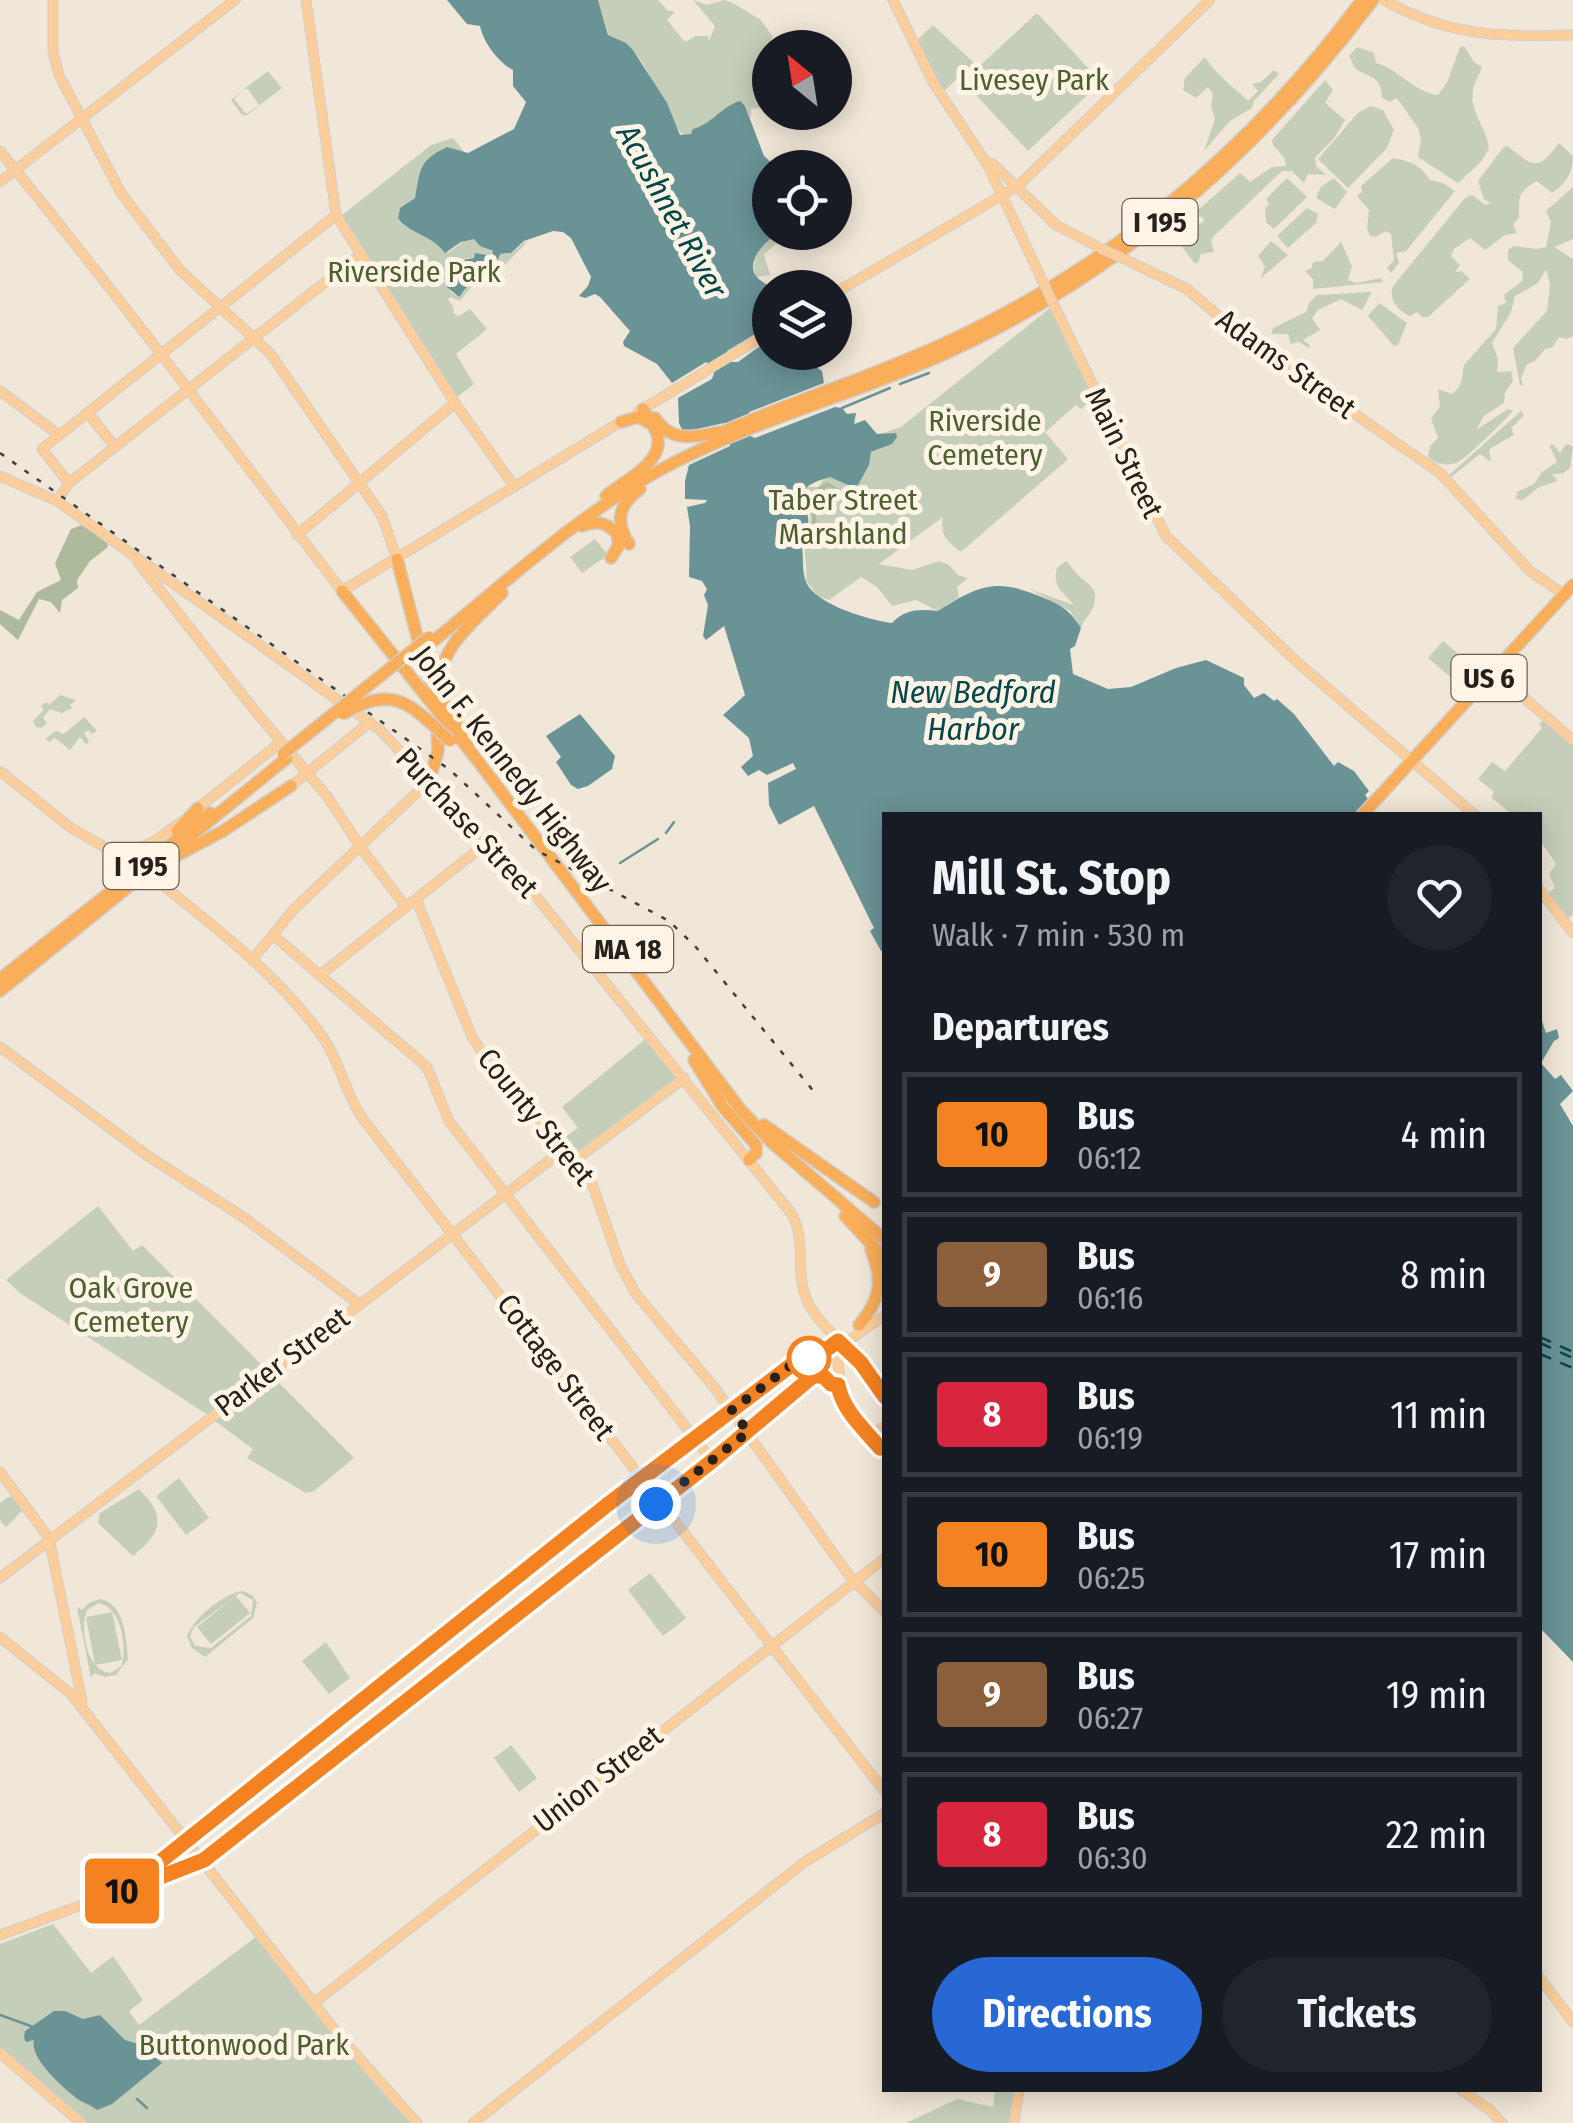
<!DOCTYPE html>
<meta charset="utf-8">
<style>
:root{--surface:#171b24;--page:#20242c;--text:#f1f3f6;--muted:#9ea1a6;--line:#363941;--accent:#2768d4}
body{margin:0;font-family:"Fira Sans Condensed",sans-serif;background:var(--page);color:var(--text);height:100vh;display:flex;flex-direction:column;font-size:38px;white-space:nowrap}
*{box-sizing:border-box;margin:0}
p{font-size:32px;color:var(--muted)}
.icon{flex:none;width:55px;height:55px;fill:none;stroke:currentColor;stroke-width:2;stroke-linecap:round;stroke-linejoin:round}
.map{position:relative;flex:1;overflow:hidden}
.drawer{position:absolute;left:882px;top:812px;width:660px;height:1280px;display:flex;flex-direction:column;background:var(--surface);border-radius:0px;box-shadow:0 5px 25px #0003}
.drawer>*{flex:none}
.badge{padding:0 20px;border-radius:8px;font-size:35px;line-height:65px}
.needle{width:65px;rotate:330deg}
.fabs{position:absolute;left:752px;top:30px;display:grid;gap:20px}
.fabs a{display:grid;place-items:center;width:100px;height:100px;border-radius:50%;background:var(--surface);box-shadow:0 5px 25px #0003;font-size:50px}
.you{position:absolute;width:50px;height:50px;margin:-25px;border:8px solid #fff;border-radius:50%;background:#1a73e8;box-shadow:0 0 0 15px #1a73e833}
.map>.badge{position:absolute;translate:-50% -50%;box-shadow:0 0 0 5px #fff}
h2{padding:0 50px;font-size:38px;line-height:90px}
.round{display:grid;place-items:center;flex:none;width:105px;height:105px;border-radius:52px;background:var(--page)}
.head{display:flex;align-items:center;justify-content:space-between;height:170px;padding:0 50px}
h1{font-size:48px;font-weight:700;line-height:75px}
.primary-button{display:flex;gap:20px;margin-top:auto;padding:20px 50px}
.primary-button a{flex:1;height:115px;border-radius:60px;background:var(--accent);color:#fff;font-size:40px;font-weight:700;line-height:115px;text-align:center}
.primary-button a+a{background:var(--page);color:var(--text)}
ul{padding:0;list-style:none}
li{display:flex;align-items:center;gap:30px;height:125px;margin:0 20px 15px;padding:0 30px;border:5px solid var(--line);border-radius:0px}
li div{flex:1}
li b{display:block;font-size:38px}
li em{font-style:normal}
li .badge{min-width:110px;font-weight:700;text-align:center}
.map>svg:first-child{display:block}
.green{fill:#c5ceb9;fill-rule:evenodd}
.forest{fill:#adba9b}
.water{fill:#6a9396}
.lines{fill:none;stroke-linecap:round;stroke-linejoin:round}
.stream{stroke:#6a9396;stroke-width:2.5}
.ferry{stroke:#04474b;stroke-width:2.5;stroke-dasharray:12 10;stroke-linecap:butt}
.major-casing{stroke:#cfcecd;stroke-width:11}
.highway-casing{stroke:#cfcecd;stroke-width:14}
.major{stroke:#fcce9b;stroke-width:9}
.highway{stroke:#faae59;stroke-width:11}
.rail{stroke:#433e38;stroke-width:2.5;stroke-dasharray:5 10;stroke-linecap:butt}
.major-bridge-casing{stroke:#cfcecd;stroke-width:11;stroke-linecap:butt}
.highway-bridge-casing{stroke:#cfcecd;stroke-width:14;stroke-linecap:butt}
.major-bridge{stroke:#fcce9b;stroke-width:9}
.highway-bridge{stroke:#faae59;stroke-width:11}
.line-casing{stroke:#fff;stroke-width:22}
.line{stroke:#f58220;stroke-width:15}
.walk{stroke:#25211c;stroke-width:10;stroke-dasharray:0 18}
.stop-dot{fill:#fff;stroke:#f58220;stroke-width:5}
.labels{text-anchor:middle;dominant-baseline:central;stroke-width:10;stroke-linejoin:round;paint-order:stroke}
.shield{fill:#fff4e5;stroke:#666058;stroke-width:2.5}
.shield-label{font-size:28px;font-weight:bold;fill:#25211c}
.park-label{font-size:30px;fill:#4c5f2f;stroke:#fff4e5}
.street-label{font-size:30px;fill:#25211c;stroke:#fff4e5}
.water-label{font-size:32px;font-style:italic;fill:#04474b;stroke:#fff4e5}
</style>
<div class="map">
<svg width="1573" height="2123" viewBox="0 0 1573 2123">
<rect width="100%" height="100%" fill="#f1e7d8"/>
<g class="green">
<path d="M598,0H658L667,10L675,12L667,20L685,42L696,36H708L709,41L715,26L693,0L707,5L724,0L733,3L761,20L773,37C761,56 749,68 755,92L767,97L770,106L751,109V119L745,106C720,109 706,125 687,138C671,130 651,66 631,48C625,43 615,40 609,36Z"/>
<polygon points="1037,13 1101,82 1028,151 963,81"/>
<polygon points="933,25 974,63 945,90 941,89 916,41"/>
<path d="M1464,46L1474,62L1482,67C1480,74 1474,82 1473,91C1469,111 1487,128 1489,148L1481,162L1458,183L1418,157L1421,139L1418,128L1397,98L1390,102L1382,98C1381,74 1369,79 1355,68L1349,56L1357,47L1374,53L1376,63C1399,69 1413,92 1438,95L1447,83L1460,47Z"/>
<path d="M1205,57C1217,76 1233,86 1248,101L1258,91L1252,84L1261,82L1274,70L1279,74L1254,101L1252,108L1230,121L1204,151L1215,119L1211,107L1213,94L1208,87L1196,98L1183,90L1185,78Z"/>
<polygon points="268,71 282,88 247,115 242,115 231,100 242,91 234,99 246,114 259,105 248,89 244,89"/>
<polygon points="1325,80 1333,90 1325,103 1345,120 1335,137 1315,158 1316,166 1326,175 1308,174 1304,183 1292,171 1282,171 1214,236 1211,241 1214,252 1201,254 1198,263 1194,263 1181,245 1190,231 1204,221 1203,217 1195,216 1196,212 1240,173 1250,182 1272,167 1286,166 1285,159 1273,145 1272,140"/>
<polygon points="1371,106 1383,110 1394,130 1387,148 1348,188 1318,159 1358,113"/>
<path d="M453,138L465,153L447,147C422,159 418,172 416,197L398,211L405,226L437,241L443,251L449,252L467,239H476C483,249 502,260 514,251C519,247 522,243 528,241L501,269L483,272L460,301L451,297L448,299L453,307L454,314L459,316L470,309L487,329L456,354L474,384L457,397L341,216L431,145ZM493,255L500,261L469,275L459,297L451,292L447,283L455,260Z"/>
<path d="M1559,143L1573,156C1573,173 1566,183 1552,193L1537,181C1517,192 1519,198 1519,218L1513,224L1517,233L1505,235L1485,250L1470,238L1454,249L1451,256L1460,265L1455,272L1461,271L1470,279L1428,317H1422L1417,312L1410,316C1398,311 1388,299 1393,286L1465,198L1472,195L1485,205L1491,203L1484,199L1478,181L1503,148L1507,146C1533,165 1536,174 1559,143Z"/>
<path d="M1393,158C1410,161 1421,165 1430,180L1443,183L1455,191L1406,251L1396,253L1399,263L1391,273L1387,268L1394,260L1391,234L1386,231L1375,237L1370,236L1367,228L1369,210L1357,196L1362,192L1361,186Z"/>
<polygon points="1287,178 1307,197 1274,229 1266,222 1265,208 1269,204 1266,199"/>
<polygon points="1334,178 1347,192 1335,209 1316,198 1321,187"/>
<path d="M1573,187V239L1554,247L1573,259V336L1567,339L1559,337L1553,347L1545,349L1535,361L1527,364L1521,378L1523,386L1520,385L1513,348L1547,311L1550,284L1546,269L1538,283L1515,296L1511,312L1492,343L1498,359L1497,372L1511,371L1513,381L1505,393L1504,403L1484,416L1476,430L1508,409L1513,411C1504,421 1469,456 1458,462C1448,467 1435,464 1428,457L1430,446L1438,438L1431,418L1440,407L1438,389L1452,394C1464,384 1461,379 1464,365L1496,329L1498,306L1506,303L1504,295L1522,281L1523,272L1508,260V250L1514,246L1537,249L1546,247L1551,222L1546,211Z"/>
<polygon points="1307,208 1318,214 1316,223 1288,248 1277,236"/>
<path d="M779,233H789L764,254L770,275L756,277C749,259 763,241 779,233Z"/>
<polygon points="1271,241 1288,255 1261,278 1265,266 1258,256"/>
<polygon points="1341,242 1352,266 1348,280 1357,283 1381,278 1383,282 1313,289 1313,279 1305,271 1312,268 1313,262 1323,261"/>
<polygon points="1372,292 1362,310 1341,299 1318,310 1312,318 1320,330 1303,340 1310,345 1309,348 1299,342 1291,344 1288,334 1271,334 1273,328 1306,312 1309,303 1317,295"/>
<polygon points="1379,303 1407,323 1398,345 1394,346 1368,316"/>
<path d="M1050,308L1093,398L1081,409L1076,405L1045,432L1068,459L961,552C946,541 940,535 943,517L879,564L912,570L939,561L949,565L958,575L968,578L957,587L959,597L938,611L916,600L892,606L877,587L861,577L829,600L818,596L806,581C808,568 804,558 805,546C807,530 817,514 803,499L806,487H818L825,478L832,477L848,485L869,465L871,452L880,449L896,433L880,434L901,427Z"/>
<polygon points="1521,411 1524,416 1511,428 1514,435 1489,449 1491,462 1480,454 1451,477 1449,475"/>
<polygon points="1566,444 1573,446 1570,468 1562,474 1552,474 1558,481 1539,487 1523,500 1516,499 1517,492 1534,484 1542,472 1557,462 1549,445 1554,445 1560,453"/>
<polygon points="595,539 608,555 582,573 570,557"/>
<path d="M1066,561C1070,565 1073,570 1077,574C1087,585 1101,588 1093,607C1090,615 1084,619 1081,628L1070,611L1029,589L1074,605C1063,592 1052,587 1057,568Z"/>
<polygon points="1443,641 1481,673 1466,690 1428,658"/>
<polygon points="60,695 76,700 70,705 72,708 62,713 50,709 43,718 47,723 41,728 36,727 33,721 44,710 41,706 46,702 49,705"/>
<polygon points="1535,711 1573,743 1573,915 1566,919 1547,894 1555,888 1549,874 1556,864 1540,840 1540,815 1512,815 1491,797 1494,792 1478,779 1492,762 1505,771 1542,728 1539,724 1543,721"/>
<polygon points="84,717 97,731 92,734 88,730 84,733 89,742 86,744 80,737 70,750 55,738 49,742 45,739 56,731 64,734"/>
<polygon points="647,1038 680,1078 577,1155 563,1139 578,1128 562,1107"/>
<polygon points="98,1206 133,1251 142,1245 267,1370 208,1415 20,1293 6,1280"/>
<polygon points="271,1375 354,1458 314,1491 306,1493 247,1458 253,1449 212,1419"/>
<polygon points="179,1478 209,1518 186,1535 156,1496"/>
<path d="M139,1489C167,1517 162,1532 133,1556L98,1523L100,1513Z"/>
<polygon points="8,1497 12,1497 22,1511 6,1527 0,1520 0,1503"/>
<polygon points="650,1573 686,1618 663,1636 628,1590"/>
<path d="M244,1591L253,1596L257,1603L253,1618L205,1657L192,1648L187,1637C192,1619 225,1592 244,1591ZM240,1593L253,1600L251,1616L211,1648L195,1646L190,1636L194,1627Z"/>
<polygon points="236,1596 250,1613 211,1644 197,1627"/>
<path d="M100,1599C125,1604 126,1637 128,1659L116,1675L105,1677L94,1673L91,1678L77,1607L82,1610L89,1603ZM98,1603C121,1606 128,1647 121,1667L110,1673C87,1671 79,1629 87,1610Z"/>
<polygon points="112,1612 122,1660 95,1665 86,1617"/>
<polygon points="326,1642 350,1678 329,1694 302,1661"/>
<polygon points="511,1745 537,1778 519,1792 494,1758"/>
<polygon points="53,1924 91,1973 113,1956 143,2000 129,2011 139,2025 257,1936 414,2123 84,2123 0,2051 0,1944"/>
<polygon points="995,2090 1017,2092 1011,2123 906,2123 957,2099 993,2107"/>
</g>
<g class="forest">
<path d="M828,482L839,489L828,487L812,495L818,529L809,548C811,529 817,513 806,495Z"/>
<polygon points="82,525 107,542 108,547 90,561 77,580 78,588 62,600 60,613 51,602 39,599 18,640 0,624 0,610 19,620 37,592 61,580 55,563 71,529"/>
</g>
<g class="water">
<path d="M447,0H598L608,35L626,43L633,50L667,103L680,135L691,134L693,129C712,124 722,106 740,101L745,106L764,156L776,167L770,168V232L779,233C767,239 745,261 756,276C760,281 766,283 770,288V325L727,351L732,362H738L770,339V352L813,353L812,364L822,371L824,383L749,412L748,435L755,438L835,407L842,408L847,414L856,413L854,424L865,420L877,434L896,433L897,437L892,444L871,452L869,465L858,485H848L830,477C818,481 803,484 801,499C808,508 811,525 806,537L800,540C805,553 801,565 805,579C811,603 868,620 892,623C905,609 919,609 938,611C976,587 995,577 1039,596C1060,604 1069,609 1081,628L1075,646L1070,649L1073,674L1108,689L1131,687L1176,668L1206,660L1244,678V685L1254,698L1264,693L1274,701L1277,699L1294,714L1334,766L1338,762L1354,771L1369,791L1365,795L1368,799L1354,815H885V950L881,951L870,931L874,928L814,806L779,825L769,805L768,783L796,769L793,763L767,775L759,770L748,776L741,767L753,756L749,738L723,715L745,695L724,626L706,640L703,636L708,605L704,595L707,589L702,581L689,577L690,526L687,507L705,503L707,500L685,499V481L689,465L730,446V423H724L683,432L679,423L678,398L712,379L715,370L706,362L672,383L657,364L624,346L623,342L630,331L600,297L595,294L585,298L579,296L588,286L591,277L571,238L563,232L553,231L524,241L511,253L500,254L496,264L468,276V285L459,297L447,287L451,262L474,258L475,253L492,256L493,251L480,246L474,239L461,242L445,253C431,234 409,234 398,218L400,208L415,198C420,170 419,160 447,147L468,153L514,129L526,102L513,86V70C499,63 483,42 480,26L467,24Z"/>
<polygon points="580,714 615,756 612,769 588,786 578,789 571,785 556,762 561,757 546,736"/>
<polygon points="1540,1015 1546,1033 1557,1029 1559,1038 1554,1041 1541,1063 1555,1079 1561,1075 1573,1091 1560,1104 1573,1126 1573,1662 1540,1628"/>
<path d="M54,2011H65L83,2019L100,2015L125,2040L144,2046L162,2063L112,2104L97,2110C90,2104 82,2103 75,2097C61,2086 29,2057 34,2040L26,2042L24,2038L25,2031Z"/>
</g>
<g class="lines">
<g class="stream">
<polyline points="900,384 929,373"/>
<polyline points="842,408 890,388"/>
<polyline points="666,833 674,822"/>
<polyline points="620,863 658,839"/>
<polyline points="0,2015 36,2028"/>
<polyline points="137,2099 147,2108"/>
</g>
<g class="ferry">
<polyline points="1540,1337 1573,1352"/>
<polyline points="1540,1343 1573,1358"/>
<polyline points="1540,1354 1573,1368"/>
</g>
<g class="major-casing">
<g id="major">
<polyline points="53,0 53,52 59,75 121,193 180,270 270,353 382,516 397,559"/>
<polyline points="306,0 336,215 455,403 514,486"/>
<polyline points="893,0 934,84 987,164 1044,284"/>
<path d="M1384,0C1449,37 1501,37 1573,35"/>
<path d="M0,151C118,295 229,443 342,591L624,420"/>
<polyline points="987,164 992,163 1056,225 1100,248"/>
<polyline points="0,182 235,0"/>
<polyline points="1122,258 1187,289 1242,336 1440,473 1530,571 1565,595"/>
<polyline points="835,293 1018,186 1210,0"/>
<polyline points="1053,303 1166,536 1297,662 1475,815"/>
<polyline points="0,391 59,435"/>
<polyline points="638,412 770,332"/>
<polyline points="88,413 115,447"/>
<path d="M0,476L57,501L380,730L535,895L791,1213C807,1240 795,1270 806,1298C817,1325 844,1342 862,1364C870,1375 877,1386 885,1397"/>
<polyline points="69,483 42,449 336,215"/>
<polyline points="57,501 69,483 360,255"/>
<polyline points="297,535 455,403"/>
<polyline points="137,561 256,712 327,796 361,848 406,907"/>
<polyline points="1494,672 1573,740"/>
<polyline points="0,771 71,828 124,858"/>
<polyline points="291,786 370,722"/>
<polyline points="193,812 281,742"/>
<polyline points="122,857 155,841 181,822"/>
<path d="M155,879C215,927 277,974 322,1036C340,1061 345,1093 363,1119L885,1792"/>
<polyline points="1540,890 1573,933"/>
<polyline points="416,899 472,1037 498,1076 562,1144 591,1181 620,1264 636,1294 714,1387 851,1578 885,1612"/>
<polyline points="273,935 427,1067 449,1121 712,1461"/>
<polyline points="252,960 294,909 429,781"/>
<polyline points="320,975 488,842"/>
<polyline points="0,1047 148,1156 246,1219 359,1304"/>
<polyline points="575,1160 684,1078"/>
<polyline points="836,1346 843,1401 885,1454"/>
<polyline points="813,1377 823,1375 830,1383 838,1385"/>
<polyline points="870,1437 885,1426"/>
<polyline points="0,1472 49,1538 82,1701 80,1703"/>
<polyline points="0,1578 566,1148"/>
<polyline points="0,1637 71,1694 342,2039 417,2123"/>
<polyline points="128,1887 603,1508 798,1360 828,1350"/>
<polyline points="0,1935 204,1860 713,1459 805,1386 831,1353 885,1315"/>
<polyline points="1540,1978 1573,2022"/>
<polyline points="314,2003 885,1558"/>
<polyline points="0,2053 81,2123"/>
<polyline points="1461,2090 1490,2110 1502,2123"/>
<polyline points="473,2123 806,1861 885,1813"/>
<polyline points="1014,2123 1019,2090"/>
</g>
</g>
<g class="highway-casing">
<g id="highway">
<path d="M655,418C670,442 693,438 718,432"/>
<polyline points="621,422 638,417 650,423"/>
<path d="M713,436C789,402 870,378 945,343C1113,266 1252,148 1362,0"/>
<path d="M606,496C622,482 662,464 658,438C656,428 648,418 643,409"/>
<path d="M582,526C600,518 611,525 621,539"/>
<path d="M629,544C615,521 618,505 640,489"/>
<polyline points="611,558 619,545 617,533"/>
<polyline points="397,559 426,671 438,696 472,741"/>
<polyline points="342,591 478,761 740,1109 770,1141 885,1240"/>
<path d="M431,643C505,583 577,516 660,470C746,423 843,398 933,359C1111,281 1257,155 1373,0"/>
<path d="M442,692C432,652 477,619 502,593"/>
<polyline points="429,781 438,751 437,727"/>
<polyline points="1362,815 1573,585"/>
<polyline points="177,831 198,808"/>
<polyline points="176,856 223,831 291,786"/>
<polyline points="0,979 210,813"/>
<polyline points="0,991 287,758"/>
<polyline points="694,1060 723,1107 756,1145 756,1153 749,1160"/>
<polyline points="764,1125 874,1202"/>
<polyline points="845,1216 885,1259"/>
<path d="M859,1325C880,1301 884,1280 871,1250"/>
</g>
</g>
<use href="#major" class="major"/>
<use href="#highway" class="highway"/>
<polyline class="rail" points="0,453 450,770 536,850 669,921 695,946 815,1093"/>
<g class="major-bridge-casing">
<g id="major-bridge">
<polyline points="1100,248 1122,258"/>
<polyline points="1044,284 1053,303"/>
<polyline points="130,862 155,879"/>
</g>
</g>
<g class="highway-bridge-casing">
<g id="highway-bridge">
<path d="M343,714C394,682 412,706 450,741"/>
<polyline points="283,754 429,637"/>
</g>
</g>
<use href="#major-bridge" class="major-bridge"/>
<use href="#highway-bridge" class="highway-bridge"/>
</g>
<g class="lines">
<g class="line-casing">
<path id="line" d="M884,1446L880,1448C864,1429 843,1411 838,1385L831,1384L823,1376H813L712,1461L204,1860L122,1892L607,1505L798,1360L819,1355L838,1341L861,1363L885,1397"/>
</g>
<use href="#line" class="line"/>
<polyline class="walk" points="656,1504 748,1432 732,1410 798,1360 809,1358"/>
</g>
<circle class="stop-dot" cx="809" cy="1358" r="20"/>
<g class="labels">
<g class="shield">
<rect x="1122.5" y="199" width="75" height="46" rx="8"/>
<rect x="1451.5" y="655" width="75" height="46" rx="8"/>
<rect x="103.5" y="843" width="75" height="46" rx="8"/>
<rect x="583" y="926" width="90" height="46" rx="8"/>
</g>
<g class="shield-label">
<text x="1160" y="222">I 195</text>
<text x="1489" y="678">US 6</text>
<text x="141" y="866">I 195</text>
<text x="628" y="949">MA 18</text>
</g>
<g class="park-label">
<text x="1034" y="80">Livesey Park</text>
<text x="414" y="272">Riverside Park</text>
<text x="985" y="421">Riverside<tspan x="985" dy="34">Cemetery</tspan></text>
<text x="843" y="500">Taber Street<tspan x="843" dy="34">Marshland</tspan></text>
<text x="131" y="1288">Oak Grove<tspan x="131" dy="34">Cemetery</tspan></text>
<text x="244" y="2045">Buttonwood Park</text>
</g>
<g class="street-label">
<text transform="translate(1286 364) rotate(36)">Adams Street</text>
<text transform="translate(1124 453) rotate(64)">Main Street</text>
<text transform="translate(512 769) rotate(52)">John F. Kennedy Highway</text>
<text transform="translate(467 823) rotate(47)">Purchase Street</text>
<text transform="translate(536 1117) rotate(51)">County Street</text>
<text transform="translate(282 1362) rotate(-37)">Parker Street</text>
<text transform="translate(556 1367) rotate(53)">Cottage Street</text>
<text transform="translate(598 1779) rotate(-38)">Union Street</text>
</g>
<g class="water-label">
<text transform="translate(672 211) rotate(61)">Acushnet River</text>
<text x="973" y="692">New Bedford<tspan x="973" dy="37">Harbor</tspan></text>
</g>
</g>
</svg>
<div class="fabs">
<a><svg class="needle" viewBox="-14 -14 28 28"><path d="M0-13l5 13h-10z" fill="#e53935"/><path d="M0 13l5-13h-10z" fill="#9ea1a6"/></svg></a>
<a><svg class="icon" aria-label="locate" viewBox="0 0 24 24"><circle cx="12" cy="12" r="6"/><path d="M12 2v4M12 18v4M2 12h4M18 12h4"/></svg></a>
<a><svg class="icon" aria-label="layers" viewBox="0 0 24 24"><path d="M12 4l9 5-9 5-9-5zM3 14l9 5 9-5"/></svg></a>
</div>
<div class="you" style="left:656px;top:1504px"></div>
<b class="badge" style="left:122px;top:1891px;background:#f58220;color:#111">10</b>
<section class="drawer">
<div class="head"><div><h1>Mill St. Stop</h1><p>Walk · 7 min · 530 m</p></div><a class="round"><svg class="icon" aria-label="heart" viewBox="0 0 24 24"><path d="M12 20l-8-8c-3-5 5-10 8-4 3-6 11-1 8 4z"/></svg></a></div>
<h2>Departures</h2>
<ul>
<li><span class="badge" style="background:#f58220;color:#111">10</span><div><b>Bus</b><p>06:12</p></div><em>4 min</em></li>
<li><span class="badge" style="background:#8b5e3c;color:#fff">9</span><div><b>Bus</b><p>06:16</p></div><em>8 min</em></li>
<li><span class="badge" style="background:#d7263d;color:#fff">8</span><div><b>Bus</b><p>06:19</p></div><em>11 min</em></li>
<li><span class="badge" style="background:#f58220;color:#111">10</span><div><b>Bus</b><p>06:25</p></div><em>17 min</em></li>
<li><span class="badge" style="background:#8b5e3c;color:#fff">9</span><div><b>Bus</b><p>06:27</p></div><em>19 min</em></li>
<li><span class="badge" style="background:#d7263d;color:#fff">8</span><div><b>Bus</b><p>06:30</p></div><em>22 min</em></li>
</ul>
<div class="primary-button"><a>Directions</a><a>Tickets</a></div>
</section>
</div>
